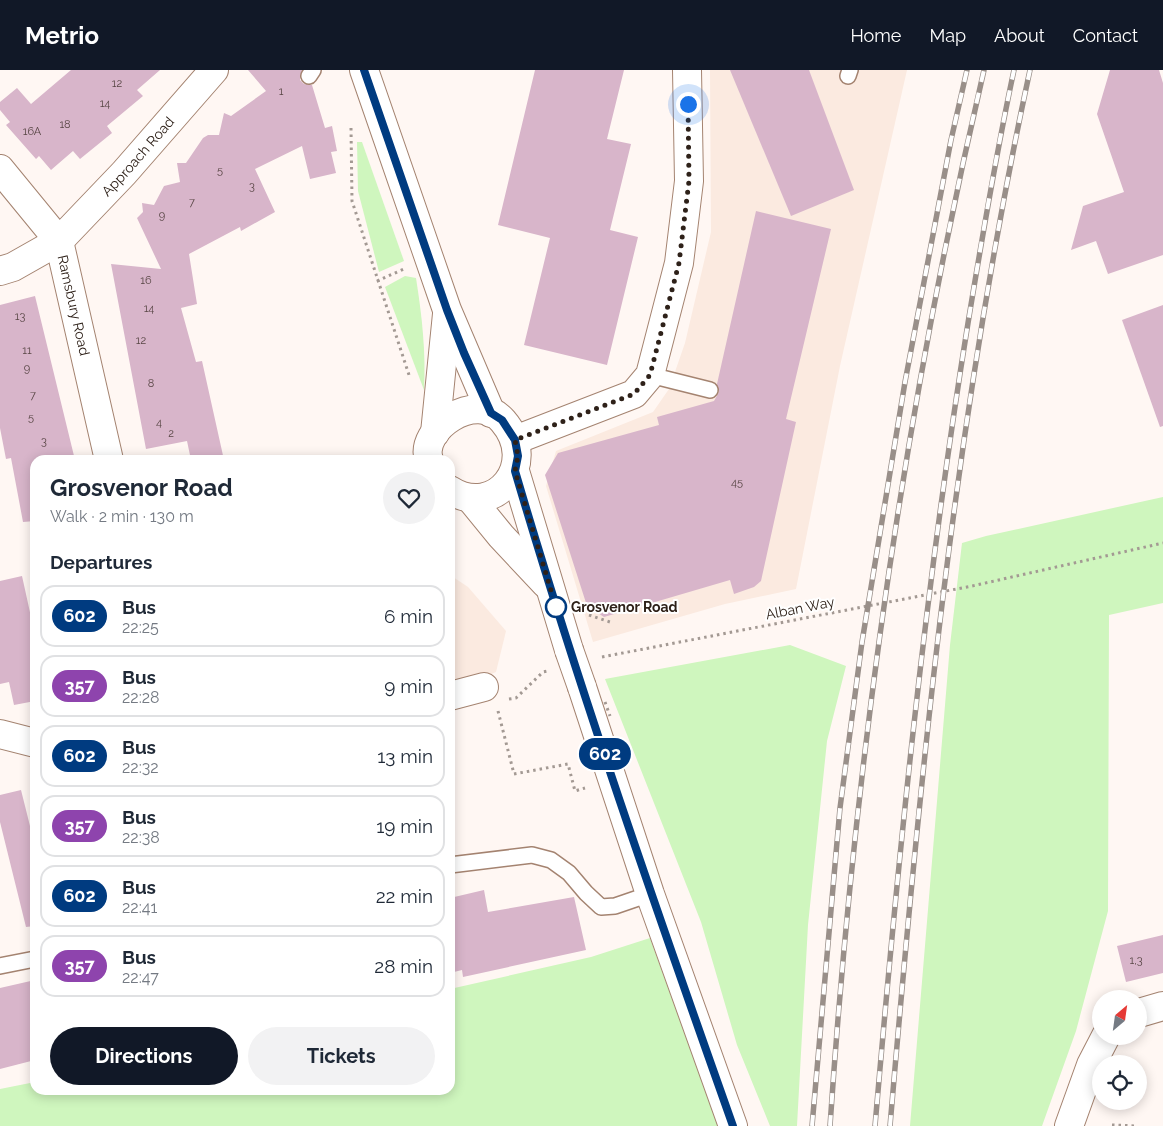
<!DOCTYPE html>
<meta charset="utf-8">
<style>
:root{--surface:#fff;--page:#f2f2f3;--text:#1f2937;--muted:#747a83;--line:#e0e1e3;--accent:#111827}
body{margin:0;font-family:Raleway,sans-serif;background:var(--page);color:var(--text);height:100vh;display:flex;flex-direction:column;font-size:19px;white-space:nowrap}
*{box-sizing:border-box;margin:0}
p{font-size:16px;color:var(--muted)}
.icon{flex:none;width:28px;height:28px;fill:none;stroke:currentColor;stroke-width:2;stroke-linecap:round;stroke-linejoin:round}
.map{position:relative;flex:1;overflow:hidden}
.side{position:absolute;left:30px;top:385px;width:425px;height:640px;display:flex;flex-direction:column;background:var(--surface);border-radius:15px;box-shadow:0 2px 12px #0003}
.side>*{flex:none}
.badge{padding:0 10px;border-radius:16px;font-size:18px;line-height:32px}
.needle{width:32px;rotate:29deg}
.tools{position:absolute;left:1092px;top:920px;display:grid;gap:10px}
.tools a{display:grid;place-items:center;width:55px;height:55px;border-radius:50%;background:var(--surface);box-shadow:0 2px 12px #0003;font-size:25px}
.you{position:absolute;width:25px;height:25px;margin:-12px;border:4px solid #fff;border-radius:50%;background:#1a73e8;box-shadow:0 0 0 8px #1a73e833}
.map>.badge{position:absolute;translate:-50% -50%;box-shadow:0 0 0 2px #fff}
h2{padding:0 20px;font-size:19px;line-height:45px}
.round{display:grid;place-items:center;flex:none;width:52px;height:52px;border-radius:26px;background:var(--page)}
.head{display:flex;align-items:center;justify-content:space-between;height:85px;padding:0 20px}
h1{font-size:24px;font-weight:700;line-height:38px}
.button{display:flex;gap:10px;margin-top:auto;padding:10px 20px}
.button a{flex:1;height:58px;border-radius:30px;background:var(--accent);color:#fff;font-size:20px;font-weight:700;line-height:58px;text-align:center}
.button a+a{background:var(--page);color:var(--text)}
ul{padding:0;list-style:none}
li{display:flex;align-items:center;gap:15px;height:62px;margin:0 10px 8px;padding:0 10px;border:2px solid var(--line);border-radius:15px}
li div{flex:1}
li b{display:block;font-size:19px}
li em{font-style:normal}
li .badge{min-width:55px;font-weight:700;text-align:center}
header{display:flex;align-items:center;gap:30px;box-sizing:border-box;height:70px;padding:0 25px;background:var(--accent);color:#fff}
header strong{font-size:24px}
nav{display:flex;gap:28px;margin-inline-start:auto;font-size:18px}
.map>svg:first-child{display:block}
.built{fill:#fbeae0}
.green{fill:#cff6be}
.building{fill:#d8b5ca}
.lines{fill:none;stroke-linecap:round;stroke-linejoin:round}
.lane-casing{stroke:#a48370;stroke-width:18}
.street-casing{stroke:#a48370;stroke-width:30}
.primary-casing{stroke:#a48370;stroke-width:30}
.path{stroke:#a39993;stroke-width:3;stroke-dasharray:2.5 4;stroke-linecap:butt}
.lane{stroke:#fff;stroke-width:15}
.street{stroke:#fff;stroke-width:28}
.primary{stroke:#fff;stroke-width:28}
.rail-casing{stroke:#998f89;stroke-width:5.5}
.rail{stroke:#fff;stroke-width:4;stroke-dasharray:11;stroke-linecap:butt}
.primary-bridge-casing{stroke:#a48370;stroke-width:30;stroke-linecap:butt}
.path-bridge{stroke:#a39993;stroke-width:3;stroke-dasharray:2.5 4;stroke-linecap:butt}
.primary-bridge{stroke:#fff;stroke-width:28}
.line-casing{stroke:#fff;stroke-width:11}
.line{stroke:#003b80;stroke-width:8}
.walk{stroke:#2e2119;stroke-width:5;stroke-dasharray:0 9}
.stop-dot{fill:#fff;stroke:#003b80;stroke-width:2.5}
.labels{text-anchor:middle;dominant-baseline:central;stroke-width:4;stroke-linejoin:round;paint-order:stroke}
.number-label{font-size:11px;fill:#584645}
.street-label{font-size:14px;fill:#2e2119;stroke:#fff}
.stop-label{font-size:14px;font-weight:bold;fill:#2e2119;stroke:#fff;text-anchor:start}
</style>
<header>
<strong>Metrio</strong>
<nav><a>Home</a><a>Map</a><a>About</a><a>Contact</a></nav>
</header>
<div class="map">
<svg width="1163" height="1056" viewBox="0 0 1163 1056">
<rect width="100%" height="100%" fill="#fff7f3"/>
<g class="built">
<polygon points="710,0 907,0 840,296 796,519 725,534 593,572 546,416 556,381 653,342 669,319 685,273 711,162"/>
<polygon points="450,505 468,517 506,561 496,602 467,614 450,618"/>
</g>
<g class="green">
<polygon points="357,72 362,72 404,191 379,202 358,121"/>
<path d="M405,206L416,208C422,246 426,282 424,320L385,217Z"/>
<polygon points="1163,427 1163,533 1109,545 1108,841 1076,961 1042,1056 910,1056 950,575 962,473 986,466"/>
<polygon points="790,575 846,596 827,671 808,855 797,1056 770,1056 737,975 701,852 605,609"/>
<polygon points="650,868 718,1056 0,1056 0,1019 35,1012 35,1020 450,1020 450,919 591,887"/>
</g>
<g class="building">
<polygon points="71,0 160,0 137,20 143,26 107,56 112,63 80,89 73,81 51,100 39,86 36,89 6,55 10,52 0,40 0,32 17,18 31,34"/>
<polygon points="248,0 302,0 300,10 304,14 312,15 325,58 332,56 337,81 331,82 336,103 310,109 302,76 255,99 275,142 241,161 240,157 189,184 197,234 181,238 196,292 202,291 224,390 191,390 187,371 146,379 111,194 161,199 137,148 143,142 142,133 154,135 164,116 180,112 177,93 186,93 203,68 208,65 219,65 224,43 231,46 266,21"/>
<polygon points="535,0 624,0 607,69 631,74 610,160 638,167 607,295 524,275 550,168 498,155"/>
<polygon points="730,0 809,0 854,120 791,146"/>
<polygon points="1110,0 1159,0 1163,13 1163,185 1108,204 1096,171 1071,180 1083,136 1124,122 1097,44"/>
<polygon points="756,141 831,159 786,349 796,352 761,511 754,517 734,524 730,510 604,547 587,536 545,405 558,383 659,355 657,347 714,331 719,322 717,314"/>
<polygon points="35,226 75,390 35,390 35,451 23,452 11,388 6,389 0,358 0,235"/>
<polygon points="1163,235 1163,356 1160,357 1122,250"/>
<polygon points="22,506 35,565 35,631 14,635 9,612 0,614 0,511"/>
<polygon points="21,720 30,756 35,754 35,856 26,857 0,752 0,725"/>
<polygon points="484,820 488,842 574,827 586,880 463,907 462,900 450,903 450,828"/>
<polygon points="1163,865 1163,903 1126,912 1117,876"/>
<polygon points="35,910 35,990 0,999 0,918"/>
</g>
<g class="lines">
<g class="lane-casing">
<g id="lane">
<polyline points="309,6 313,0"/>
<polyline points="848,6 850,0"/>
<polyline points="650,305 710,320"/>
<polyline points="450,795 532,785 551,790 569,803 586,823 601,837 615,836 650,824"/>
<polyline points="0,896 35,889"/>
</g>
</g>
<g class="street-casing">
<g id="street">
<path id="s1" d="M0,99L59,171L109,390"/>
<path id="s2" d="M0,201L13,197L59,171L124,103L214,0"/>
<polyline points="515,370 634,324 650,305 679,193 689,111 687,0"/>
<polyline points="450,626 484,617"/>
<polyline points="0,664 35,673"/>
<polyline points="1139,943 1163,936"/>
<polyline points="1069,1056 1091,995 1106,966"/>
</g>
</g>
<g class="primary-casing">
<g id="primary">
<polyline points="364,0 447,240 491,343"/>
<polyline points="435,363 447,244"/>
<path d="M429,390C418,360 476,319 503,351C540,394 495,449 450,420"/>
<polyline points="515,401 569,580"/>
<polyline points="470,428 501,466 546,514"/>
<polyline points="582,617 650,824 733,1056"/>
</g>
</g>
<g class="path">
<polyline points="351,58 352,131 410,308"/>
<polyline points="377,211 404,199"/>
<polyline points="589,545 610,552"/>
<polyline points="602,587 972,516 1163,473"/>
<polyline points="509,629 516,628 543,602 548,601"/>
<polyline points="498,641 514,704 568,694 575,721 585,718"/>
<polyline points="1112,1055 1137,1056"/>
</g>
<use href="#lane" class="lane"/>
<use href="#street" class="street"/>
<use href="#primary" class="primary"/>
<g class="rail-casing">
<g id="rail">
<polyline points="812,1056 840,738 862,572 905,312 951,70 967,0"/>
<path d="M830,1056C854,700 903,347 984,0"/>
<path d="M875,1056C898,788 925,519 968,253C982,168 996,84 1014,0"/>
<path d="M890,1056C920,703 955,347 1030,0"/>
</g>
</g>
<use href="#rail" class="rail"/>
<g class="primary-bridge-casing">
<polyline id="primary-bridge" points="569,580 582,617"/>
</g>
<polyline class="path-bridge" points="605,632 610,646"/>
<use href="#primary-bridge" class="primary-bridge"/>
</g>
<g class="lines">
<g class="line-casing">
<path id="line" d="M364,0L447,240L464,283L491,343L502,350L515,370L518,386L515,401C580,622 656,839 733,1056"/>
</g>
<use href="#line" class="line"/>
<polyline class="walk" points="556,537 515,401 518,386 515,370 634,324 650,305 679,193 689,111 688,34"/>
</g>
<circle class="stop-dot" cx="556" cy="537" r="10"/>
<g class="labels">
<g class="number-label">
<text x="117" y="13">12</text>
<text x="281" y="21">1</text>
<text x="105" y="33">14</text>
<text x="65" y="54">18</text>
<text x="32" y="61">16A</text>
<text x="220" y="100">5</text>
<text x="252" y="116">3</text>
<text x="192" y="132">7</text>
<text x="162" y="145">9</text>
<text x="146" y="210">16</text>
<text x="149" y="238">14</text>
<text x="20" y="246">13</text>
<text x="141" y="270">12</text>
<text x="27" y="280">11</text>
<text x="27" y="298">9</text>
<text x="151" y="313">8</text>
<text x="33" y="325">7</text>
<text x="31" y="347">5</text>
<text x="159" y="352">4</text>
<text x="171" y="363">2</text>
<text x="44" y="371">3</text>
<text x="737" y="412">45</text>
<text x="1136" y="890">1,3</text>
</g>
<g class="street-label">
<text stroke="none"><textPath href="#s2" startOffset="182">Approach Road</textPath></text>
<text stroke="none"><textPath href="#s1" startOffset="159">Ramsbury Road</textPath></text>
<text transform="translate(800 538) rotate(-11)">Alban Way</text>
</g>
<g class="stop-label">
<text x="571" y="537">Grosvenor Road</text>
</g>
</g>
</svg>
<div class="tools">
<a><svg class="needle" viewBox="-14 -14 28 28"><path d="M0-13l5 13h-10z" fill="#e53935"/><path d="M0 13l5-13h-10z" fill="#747a83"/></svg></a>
<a><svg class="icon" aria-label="locate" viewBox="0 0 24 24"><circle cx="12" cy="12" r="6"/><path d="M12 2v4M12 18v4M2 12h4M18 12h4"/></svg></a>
</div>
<div class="you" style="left:688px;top:34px"></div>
<b class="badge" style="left:605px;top:684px;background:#003b80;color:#fff">602</b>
<section class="side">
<div class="head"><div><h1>Grosvenor Road</h1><p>Walk · 2 min · 130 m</p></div><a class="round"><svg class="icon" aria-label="heart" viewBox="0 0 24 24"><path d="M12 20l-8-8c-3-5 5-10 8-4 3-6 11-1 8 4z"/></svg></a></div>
<h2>Departures</h2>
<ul>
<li><span class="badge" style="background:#003b80;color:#fff">602</span><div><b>Bus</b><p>22:25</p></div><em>6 min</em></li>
<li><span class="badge" style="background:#8e44ad;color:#fff">357</span><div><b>Bus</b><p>22:28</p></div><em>9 min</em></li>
<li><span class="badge" style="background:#003b80;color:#fff">602</span><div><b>Bus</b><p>22:32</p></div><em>13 min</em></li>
<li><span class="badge" style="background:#8e44ad;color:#fff">357</span><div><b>Bus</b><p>22:38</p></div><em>19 min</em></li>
<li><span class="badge" style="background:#003b80;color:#fff">602</span><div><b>Bus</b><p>22:41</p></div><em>22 min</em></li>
<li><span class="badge" style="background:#8e44ad;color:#fff">357</span><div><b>Bus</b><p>22:47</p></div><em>28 min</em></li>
</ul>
<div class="button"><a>Directions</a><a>Tickets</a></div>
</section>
</div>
